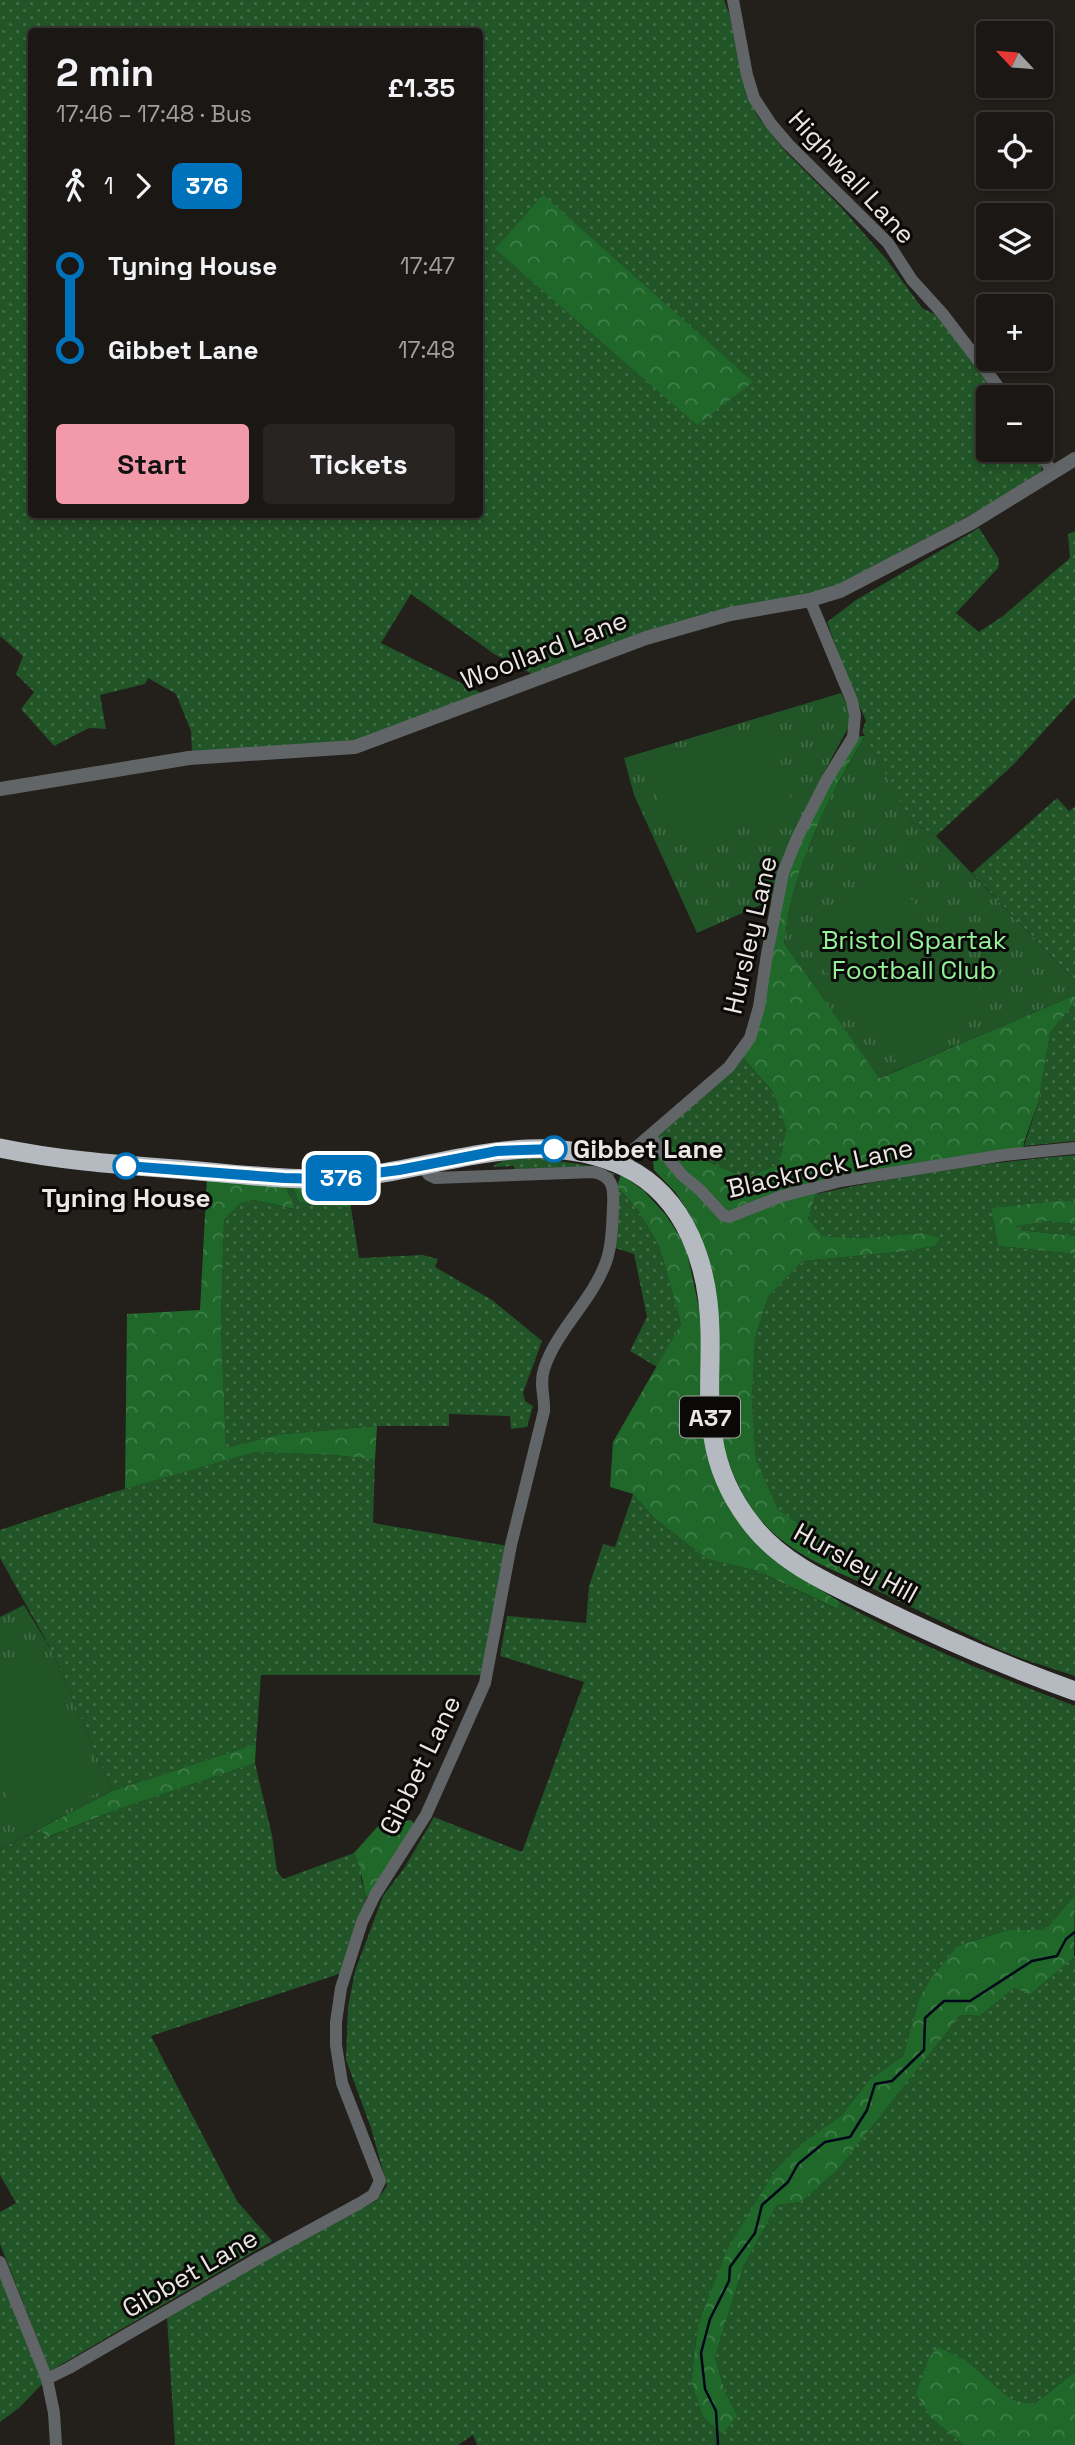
<!DOCTYPE html>
<meta charset="utf-8">
<style>
:root{--surface:#1a1714;--page:#272422;--text:#f1f3f6;--muted:#9f9fa0;--line:#383634;--accent:#f39aaa}
body{margin:0;font-family:"Space Grotesk",sans-serif;background:var(--page);color:var(--text);height:100vh;display:flex;flex-direction:column;font-size:26px;white-space:nowrap}
*{box-sizing:border-box;margin:0}
p{font-size:23px;color:var(--muted)}
.icon{flex:none;width:38px;height:38px;fill:none;stroke:currentColor;stroke-width:2;stroke-linecap:round;stroke-linejoin:round}
.map{position:relative;flex:1;overflow:hidden}
.sheet{position:absolute;left:28px;top:28px;width:455px;height:490px;display:flex;flex-direction:column;background:var(--surface);border-radius:7px;box-shadow:0 4px 10px #0003,0 0 0 2px var(--line)}
.sheet>*{flex:none}
.badge{padding:0 14px;border-radius:10px;font-size:24px;line-height:46px}
.needle{width:46px;rotate:296deg}
.controls{position:absolute;left:976px;top:21px;display:grid;gap:14px}
.controls a{display:grid;place-items:center;width:77px;height:77px;border-radius:7px;background:var(--surface);box-shadow:0 4px 10px #0003,0 0 0 2px var(--line);font-size:35px}
.map>.badge{position:absolute;translate:-50% -50%;box-shadow:0 0 0 4px #fff}
.legs{display:flex;align-items:center;gap:10px;height:77px;padding:0 28px;font-size:23px}
.legs p{margin-inline-start:auto}
.head{display:flex;align-items:center;justify-content:space-between;height:119px;padding:0 28px}
h1{font-size:38px;font-weight:700;line-height:52px}
.button{display:flex;gap:14px;margin-top:auto;padding:14px 28px}
.button a{flex:1;height:80px;border-radius:7px;background:var(--accent);color:#111;font-size:28px;font-weight:700;line-height:80px;text-align:center}
.button a+a{background:var(--page);color:var(--text)}
ul{padding:0 28px;list-style:none}
li{display:flex;align-items:center;gap:24px;height:84px;font-size:26px}
li i{display:grid;place-items:center;width:10px;height:100%;margin:0 9px;background:currentColor}
li i::after{content:'';width:18px;height:18px;margin:-9px;border:5px solid;border-radius:50%;background:var(--surface)}
li p{margin-inline-start:auto}
li:first-child i{background:linear-gradient(#0000 50%,currentColor 0)}
li:last-child i{background:linear-gradient(currentColor 50%,#0000 0)}
.map>svg:first-child{display:block}
.grass{fill:url(#grass-dots);fill-rule:evenodd}
.forest{fill:url(#forest-crowns)}
.park{fill:url(#park-tufts)}
.pitch{fill:#215427}
.lines{fill:none;stroke-linecap:round;stroke-linejoin:round}
.stream{stroke:#00081a;stroke-width:2.5}
.minor{stroke:#626568;stroke-width:12}
.tertiary{stroke:#626568;stroke-width:14}
.trunk{stroke:#b4bac0;stroke-width:19}
.line-1-casing{stroke:#fff;stroke-width:16}
.line-1{stroke:#0072bc;stroke-width:10}
.stop-1-dot{fill:#fff;stroke:#0072bc;stroke-width:3.5}
.labels{text-anchor:middle;dominant-baseline:central;stroke-width:6;stroke-linejoin:round;paint-order:stroke}
.shield{fill:#0b0907;stroke:#a8a5a2;stroke-width:2}
.shield-label{font-size:24px;font-weight:bold;fill:#ebe8e4}
.street-label{font-size:26px;fill:#ebe8e4;stroke:#0b0907}
.park-label{font-size:26px;fill:#93f19a;stroke:#0b0907}
.stop-label{font-size:26px;font-weight:bold;fill:#ebe8e4;stroke:#0b0907;text-anchor:start}
</style>
<div class="map">
<svg width="1075" height="2445" viewBox="0 0 1075 2445">
<defs>
<pattern id="grass-dots" width="8" height="8" patternUnits="userSpaceOnUse" patternTransform="scale(1.75)"><rect width="8" height="8" fill="#215427"/><path d="M2 2h.1M6 6h.1" fill="none" stroke="#416d46" stroke-width="1.8" stroke-linecap="round"/></pattern>
<pattern id="forest-crowns" width="20" height="18" patternUnits="userSpaceOnUse" patternTransform="scale(1.75)"><rect width="20" height="18" fill="#1f682a"/><path d="M2 6a3 3 0 1 1 6 0M12 15a3 3 0 1 1 6 0" fill="none" stroke="#407e49"/></pattern>
<pattern id="park-tufts" width="24" height="20" patternUnits="userSpaceOnUse" patternTransform="scale(1.75)"><rect width="24" height="20" fill="#215427"/><path d="M3 7l-1-3M5 7V3M7 7l1-3M15 17l-1-3M17 17v-4M19 17l1-3" fill="none" stroke="#416d46"/></pattern>
</defs>
<rect width="100%" height="100%" fill="#231f1a"/>
<g class="grass">
<path d="M0,0H724L729,13L746,92L758,117L786,152L840,206L887,260L922,308L938,316L1000,397H989V450H1034L1042,464L1041,475L839,589L536,676L494,654L411,594L381,643L485,695L354,743L192,754L191,731L176,694L148,678L145,684L100,695L106,729L89,728L54,746L21,709L34,692L16,674L23,656L0,636ZM32,32H480V514H32Z"/>
<polygon points="979,528 999,559 998,568 956,613 979,632 1003,616 1070,558 1068,534 1075,531 1075,697 1014,764 936,836 911,822 862,731 866,721 845,672 827,622 856,600"/>
<polygon points="1057,798 1069,811 1075,807 1075,981 972,873"/>
<polygon points="1075,1002 1075,1141 1024,1146 1039,1100 1050,1033"/>
<polygon points="740,1054 773,1092 786,1129 779,1164 746,1178 650,1136"/>
<path d="M1075,1155V1202L1062,1200L991,1208L998,1246L1075,1254V1676L1023,1659L1000,1650L851,1578L855,1568L778,1509L756,1459L752,1402L755,1338L768,1297L803,1261L908,1251L935,1246L941,1238L923,1233L858,1238L823,1236L808,1219L816,1194C901,1176 988,1162 1075,1155Z"/>
<polygon points="539,1158 591,1166 615,1174 612,1178 584,1168 514,1169 514,1166 494,1167 494,1165 505,1160"/>
<polygon points="291,1182 299,1202 351,1208 359,1258 423,1255 438,1259 435,1267 492,1300 542,1341 523,1393 525,1401 533,1406 527,1427 511,1429 510,1416 449,1414 449,1426 377,1426 283,1434 226,1449 221,1325 224,1220 241,1203 254,1200 293,1209 286,1187"/>
<polygon points="613,1183 638,1210 660,1248 681,1324 657,1367 630,1351 647,1317 634,1254 609,1246"/>
<polygon points="1046,1221 1075,1224 1075,1236 1019,1230 1017,1225"/>
<polygon points="256,1452 335,1455 375,1460 373,1523 508,1546 485,1675 261,1675 256,1744 112,1791 53,1653 0,1558 0,1530 114,1492"/>
<path d="M633,1494L655,1519L707,1559L758,1571L836,1609L840,1602C915,1644 995,1676 1075,1706V1895L1045,1930H1008L957,1946L929,1981L919,1999L903,2056L869,2080L842,2115L805,2141L698,2325L691,2382L703,2417L722,2434L738,2416L725,2392L715,2357L743,2267L777,2205L800,2202L960,2015L980,2016L1014,1988L1030,1993L1075,1956V2372L1033,2405L1011,2399L967,2361L932,2419L964,2445H477L473,2435L458,2445H175L167,2317L275,2254L376,2201L387,2186L371,2128L346,2060L348,2007L355,1971L383,1896L405,1867L434,1817L522,1852L584,1682L500,1656L507,1616L586,1623L589,1586L603,1544L615,1547Z"/>
<polygon points="255,1763 272,1835 277,1871 283,1879 354,1853 362,1866 361,1879 366,1898 342,1973 151,2036 237,2201 272,2241 50,2371 0,2244 0,2212 16,2203 0,2175 0,1849 39,1829 49,1837 110,1812"/>
<polygon points="0,2271 47,2379 19,2408 0,2422"/>
</g>
<g class="forest">
<polygon points="543,195 550,201 753,382 697,425 495,249"/>
<path d="M865,736C835,785 808,839 793,894C788,910 787,927 784,943L880,1078L1075,995V1002L1050,1033L1039,1100L1024,1142L1023,1153L818,1187L808,1219L823,1236L858,1238L923,1233L941,1238L935,1246L908,1251L803,1261L768,1297L755,1338L752,1402L756,1459L778,1509L856,1568L851,1578C778,1548 744,1518 722,1441L702,1240L689,1213L676,1193L654,1170L650,1136L746,1178L779,1164L786,1129L773,1092L740,1054L750,1038L783,873L853,737Z"/>
<polygon points="621,1174 644,1191 666,1215 682,1240 687,1252 701,1317 706,1446 802,1578 840,1602 837,1609 758,1571 707,1559 655,1519 633,1494 610,1487 613,1442 681,1324 660,1248 638,1210 617,1187"/>
<polygon points="207,1177 286,1187 294,1209 254,1200 241,1203 224,1220 221,1325 226,1448 283,1434 377,1426 375,1460 335,1455 256,1452 125,1489 127,1314 200,1310"/>
<polygon points="291,1182 347,1188 351,1208 299,1202"/>
<polygon points="1062,1200 1075,1202 1075,1224 1046,1221 1017,1226 1019,1230 1075,1236 1075,1254 998,1246 991,1208"/>
<polygon points="256,1744 255,1763 110,1812 48,1837 39,1829 112,1791"/>
<path d="M411,1820L416,1826L366,1898C362,1882 362,1867 354,1853L378,1826Z"/>
<polygon points="1075,1895 1074,1957 1030,1994 1014,1988 980,2016 960,2015 837,2170 800,2202 777,2205 743,2267 715,2357 725,2392 738,2416 722,2434 703,2417 691,2382 698,2325 727,2250 775,2171 805,2141 842,2115 869,2080 903,2056 919,1999 929,1981 957,1946 1008,1930 1045,1930"/>
<polygon points="938,2347 967,2361 1011,2399 1033,2405 1075,2372 1075,2445 964,2445 932,2419 916,2394 929,2358"/>
</g>
<g class="park">
<polygon points="841,693 850,710 849,726 820,780 772,900 697,933 634,795 624,758"/>
<path d="M865,736L911,822L936,836L1075,981V995L879,1078L784,943C787,927 788,910 793,894C808,838 835,786 865,736Z"/>
<polygon points="24,1605 53,1653 112,1791 0,1849 0,1617"/>
</g>
<g class="pitch">
<polygon points="770,723 794,811 670,846 646,758"/>
<polygon points="887,868 984,993 896,1061 799,936"/>
<polygon points="46,1660 104,1790 20,1827 0,1782 0,1681"/>
</g>
<g class="lines">
<polyline class="stream" points="718,2445 716,2411 705,2389 701,2353 710,2319 729,2281 730,2267 755,2233 762,2205 788,2182 798,2164 825,2142 850,2137 867,2110 875,2084 892,2081 924,2050 925,2018 944,2001 970,2001 1032,1961 1057,1956 1066,1939 1075,1932"/>
<g class="minor">
<polyline points="733,0 747,75 754,98 771,124 788,144 888,243 912,280 942,313 1006,397"/>
<polyline points="1040,450 1052,473"/>
<polyline points="650,1136 682,1175 700,1190 723,1215 729,1217 782,1196 841,1181 1004,1155 1075,1148"/>
<polyline points="623,1166 634,1149 729,1067 750,1038 759,1007 767,954 783,873 797,838 826,781 853,737 855,715 852,701 810,600"/>
<polyline points="0,2262 47,2379 54,2413 56,2445"/>
<path d="M47,2379L69,2368L259,2258L360,2203L373,2195L380,2181L342,2083L336,2045V2022L341,1988L362,1922L375,1895L426,1815L485,1683L511,1545L544,1411C545,1396 539,1385 544,1369C557,1329 592,1301 606,1262C612,1245 612,1226 613,1208C614,1189 614,1176 593,1172L435,1178L429,1175L422,1166"/>
</g>
<polyline class="tertiary" points="0,789 189,758 355,747 646,638 730,614 810,600 840,591 971,523 1075,459"/>
<path class="trunk" d="M0,1148C62,1161 125,1165 188,1170C235,1174 282,1180 328,1179C427,1176 529,1121 625,1167C687,1197 709,1267 710,1332C711,1367 707,1402 713,1437C718,1470 732,1500 753,1526C782,1563 828,1583 869,1603C936,1636 1005,1666 1075,1691"/>
</g>
<g class="lines">
<g class="line-1-casing">
<polyline id="line-1" points="126,1166 284,1178 329,1179 399,1170 497,1151 554,1149"/>
</g>
<use href="#line-1" class="line-1"/>
</g>
<g class="stop-1-dot">
<circle cx="554" cy="1149" r="12"/>
<circle cx="126" cy="1166" r="12"/>
</g>
<g class="labels">
<rect class="shield" x="680" y="1396.5" width="60" height="41" rx="5"/>
<g class="shield-label">
<text x="710" y="1417">A37</text>
</g>
<g class="street-label">
<text transform="translate(852 177) rotate(47)">Highwall Lane</text>
<text transform="translate(544 650) rotate(-21)">Woollard Lane</text>
<text transform="translate(750 935) rotate(-77)">Hursley Lane</text>
<text transform="translate(820 1168) rotate(-13)">Blackrock Lane</text>
<text transform="translate(856 1563) rotate(29)">Hursley Hill</text>
<text transform="translate(420 1765) rotate(-64)">Gibbet Lane</text>
<text transform="translate(190 2273) rotate(-30)">Gibbet Lane</text>
</g>
<g class="park-label">
<text x="914" y="940">Bristol Spartak<tspan x="914" dy="30">Football Club</tspan></text>
</g>
<g class="stop-label">
<text x="573" y="1149">Gibbet Lane</text>
<text x="126" y="1198" text-anchor="middle">Tyning House</text>
</g>
</g>
</svg>
<div class="controls">
<a><svg class="needle" viewBox="-14 -14 28 28"><path d="M0-13l5 13h-10z" fill="#e53935"/><path d="M0 13l5-13h-10z" fill="#9f9fa0"/></svg></a>
<a><svg class="icon" aria-label="locate" viewBox="0 0 24 24"><circle cx="12" cy="12" r="6"/><path d="M12 2v4M12 18v4M2 12h4M18 12h4"/></svg></a>
<a><svg class="icon" aria-label="layers" viewBox="0 0 24 24"><path d="M12 4l9 5-9 5-9-5zM3 14l9 5 9-5"/></svg></a>
<a>+</a>
<a>−</a>
</div>
<b class="badge" style="left:341px;top:1178px;background:#0072bc;color:#fff">376</b>
<section class="sheet">
<div class="head"><div><h1>2 min</h1><p>17:46 – 17:48 · Bus</p></div><b>£1.35</b></div>
<div class="legs"><svg class="icon" aria-label="walk" viewBox="0 0 24 24"><circle cx="13" cy="4" r="2"/><path d="M13 8l-2 6 4 7M11 14l-3 7M7 12l3-4h3l4 4"/></svg>1<svg class="icon" aria-label="forward" viewBox="0 0 24 24"><path d="M9 5l7 7-7 7"/></svg><b class="badge" style="background:#0072bc;color:#fff">376</b></div>
<ul>
<li><i style="color:#0072bc"></i><b>Tyning House</b><p>17:47</p></li>
<li><i style="color:#0072bc"></i><b>Gibbet Lane</b><p>17:48</p></li>
</ul>
<div class="button"><a>Start</a><a>Tickets</a></div>
</section>
</div>
